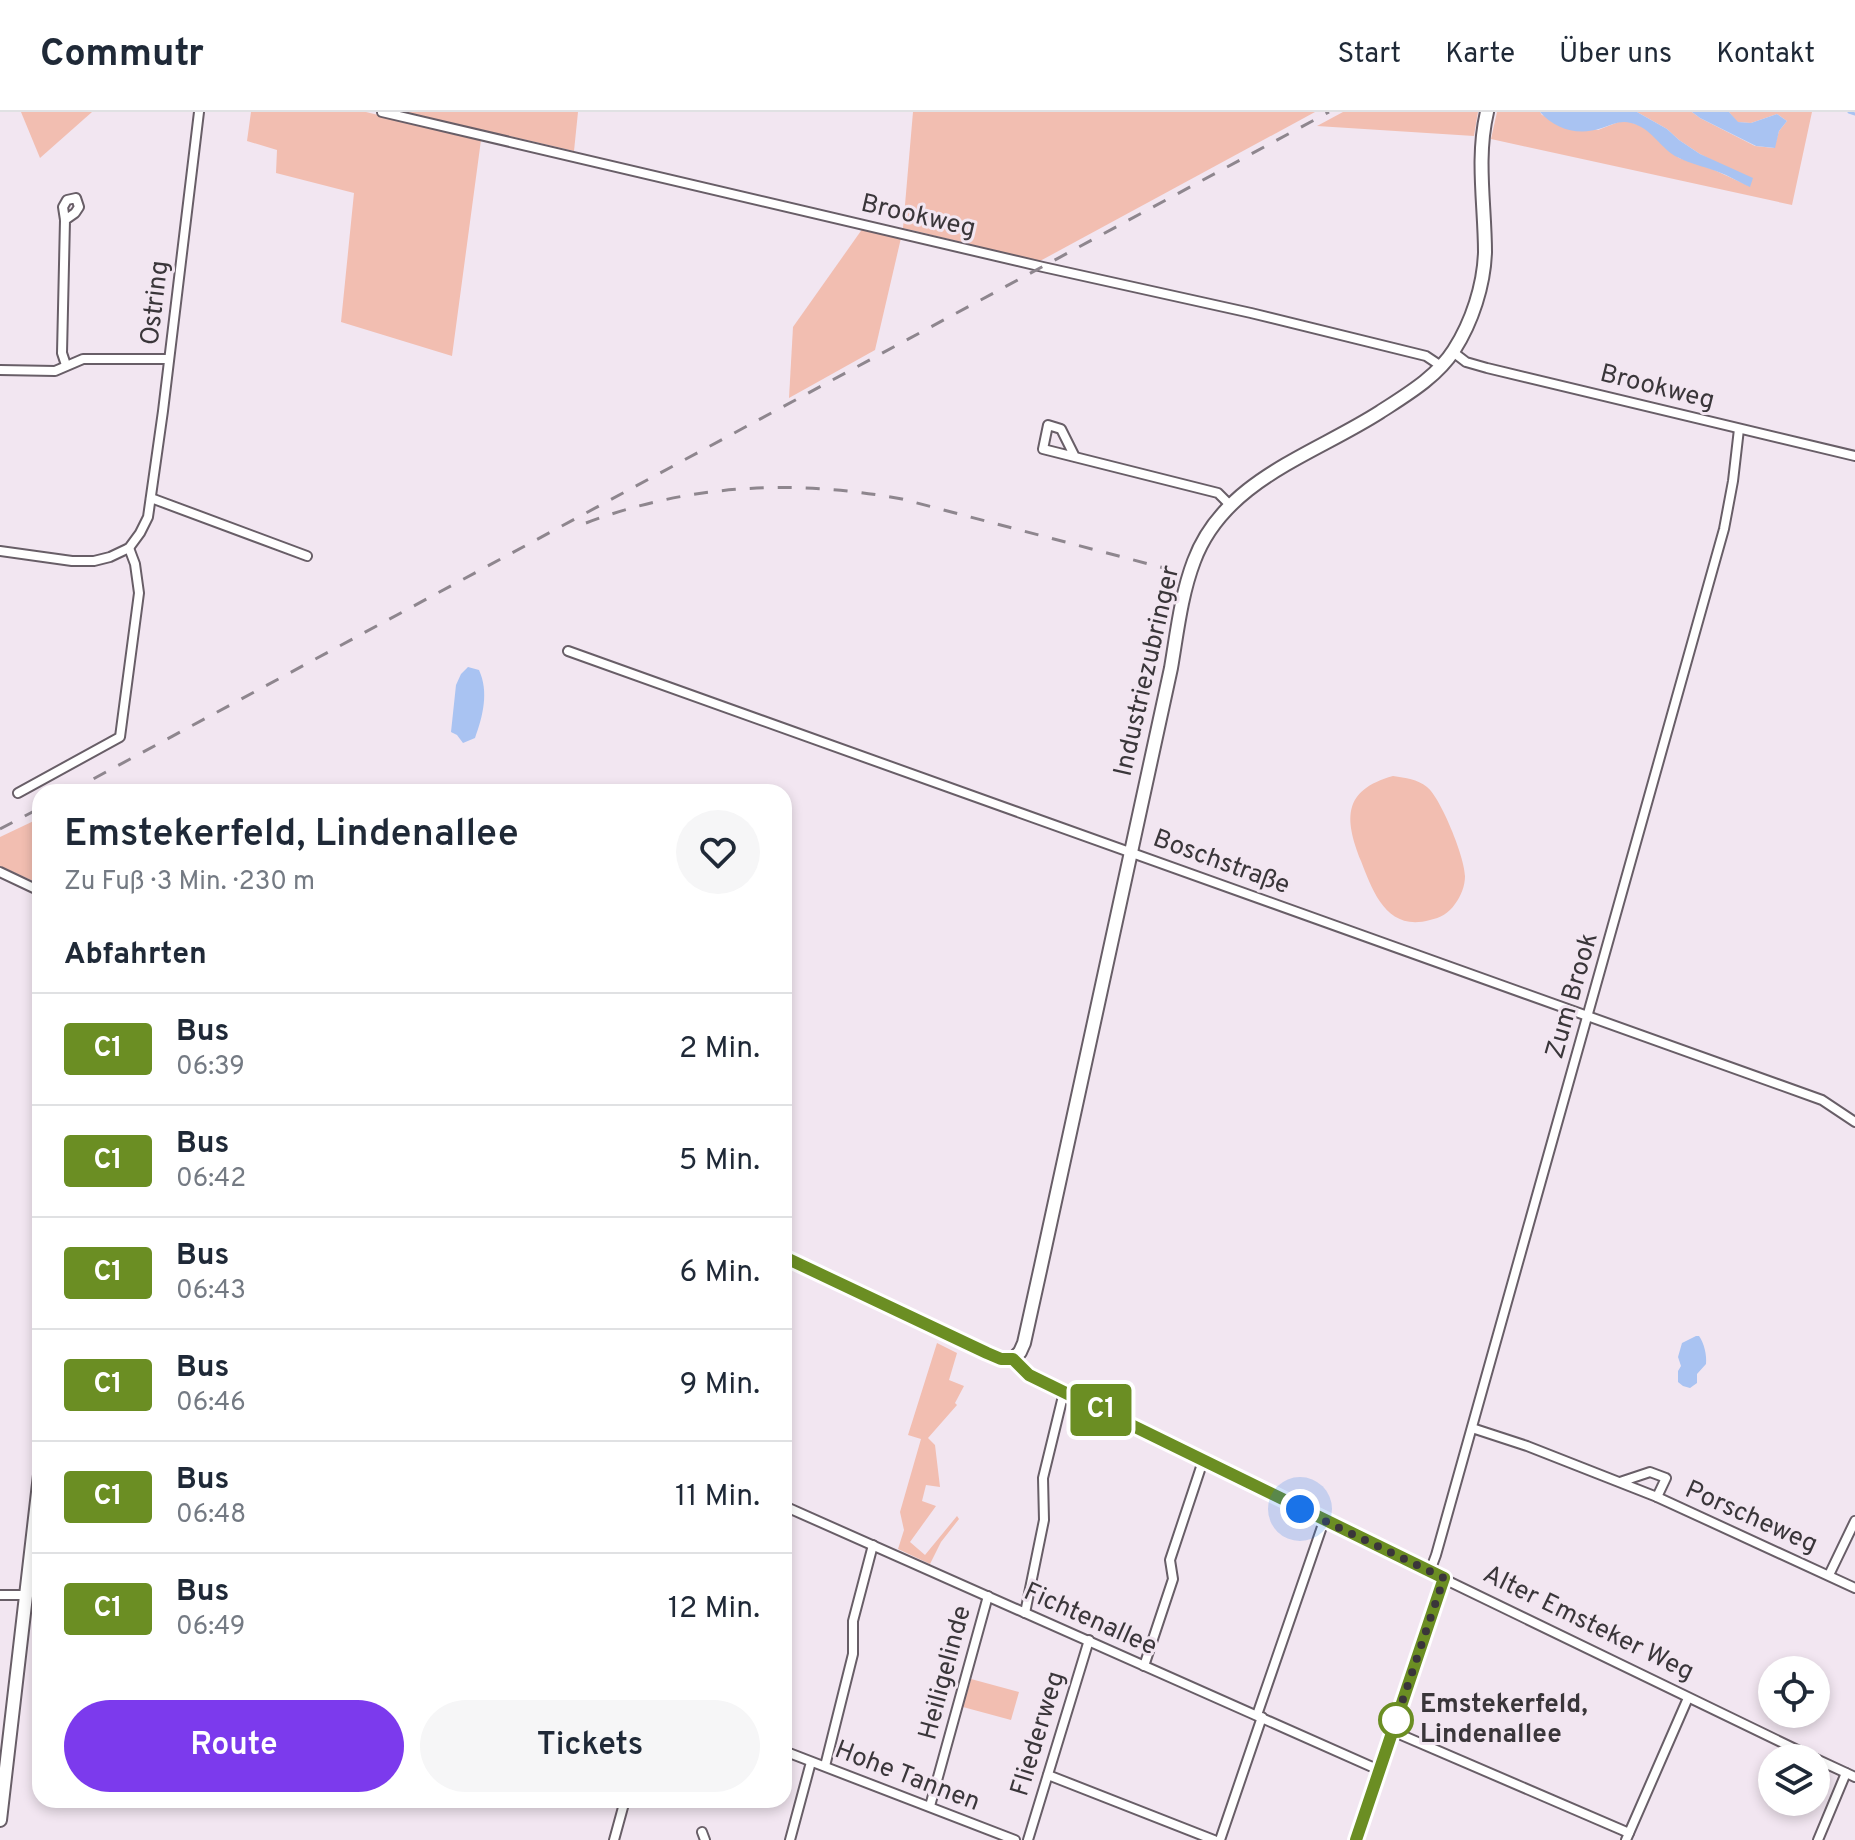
<!DOCTYPE html>
<html lang="de">
<meta charset="utf-8">
<style>
:root{--surface:#fff;--page:#f6f6f7;--text:#1f2937;--muted:#747a83;--line:#e0e1e3;--accent:#7c3aed}
body{margin:0;font-family:Overpass,sans-serif;background:var(--page);color:var(--text);height:100vh;display:flex;flex-direction:column;font-size:30px;white-space:nowrap}
*{box-sizing:border-box;margin:0}
p{font-size:26px;color:var(--muted)}
.icon{flex:none;width:44px;height:44px;fill:none;stroke:currentColor;stroke-width:2;stroke-linecap:round;stroke-linejoin:round}
.map{position:relative;flex:1;overflow:hidden}
.drawer{position:absolute;left:32px;top:672px;width:760px;height:1024px;display:flex;flex-direction:column;background:var(--surface);border-radius:24px;box-shadow:0 4px 12px #0003}
.drawer>*{flex:none}
.badge{padding:0 16px;border-radius:6px;font-size:28px;line-height:52px}
.tools{position:absolute;left:1758px;top:1544px;display:grid;gap:16px}
.tools a{display:grid;place-items:center;width:72px;height:72px;border-radius:50%;background:var(--surface);box-shadow:0 4px 12px #0003;font-size:40px}
.you{position:absolute;width:40px;height:40px;margin:-20px;border:6px solid #fff;border-radius:50%;background:#1a73e8;box-shadow:0 0 0 12px #1a73e833}
.map>.badge{position:absolute;translate:-50% -50%;box-shadow:0 0 0 4px #fff}
h2{padding:0 32px;font-size:30px;line-height:72px}
.round{display:grid;place-items:center;flex:none;width:84px;height:84px;border-radius:42px;background:var(--page)}
.summary{display:flex;align-items:center;justify-content:space-between;height:136px;padding:0 32px}
h1{font-size:38px;font-weight:600;line-height:60px}
.button{display:flex;gap:16px;margin-top:auto;padding:16px 32px}
.button a{flex:1;height:92px;border-radius:48px;background:var(--accent);color:#fff;font-size:32px;font-weight:600;line-height:92px;text-align:center}
.button a+a{background:var(--page);color:var(--text)}
ul{padding:0;list-style:none}
li{display:flex;align-items:center;gap:24px;height:112px;padding:0 32px;border-top:2px solid var(--line)}
li div{flex:1}
li b{display:block;font-size:30px}
li em{font-style:normal}
li .badge{min-width:88px;font-weight:700;text-align:center}
header{display:flex;align-items:center;gap:48px;box-sizing:border-box;height:112px;padding:0 40px;background:var(--surface);border-bottom:2px solid var(--line)}
header strong{font-size:38px}
nav{display:flex;gap:44px;margin-inline-start:auto;font-size:28px}
.map>svg:first-child{display:block}
.green{fill:#f2beb1}
.water{fill:#a9c3f2}
.lines{fill:none;stroke-linecap:round;stroke-linejoin:round}
.stream{stroke:#a9c3f2;stroke-width:3}
.street-casing{stroke:#685e67;stroke-width:12}
.secondary-casing{stroke:#685e67;stroke-width:16}
.street{stroke:#fff;stroke-width:8}
.secondary{stroke:#fff;stroke-width:12}
.rail{stroke:#8e868e;stroke-width:3;stroke-dasharray:14 14;stroke-linecap:butt}
.line-casing{stroke:#fff;stroke-width:18}
.line{stroke:#6b8e23;stroke-width:12}
.walk{stroke:#3a363a;stroke-width:8;stroke-dasharray:0 14.4}
.stop-dot{fill:#fff;stroke:#6b8e23;stroke-width:4}
.labels{text-anchor:middle;dominant-baseline:central;stroke-width:6;stroke-linejoin:round;paint-order:stroke}
.street-label{font-size:26px;fill:#3a363a;stroke:#f2e6f1}
.stop-label{font-size:26px;font-weight:bold;fill:#3a363a;stroke:#f2e6f1;text-anchor:start}
</style>
<header>
<strong>Commutr</strong>
<nav><a>Start</a><a>Karte</a><a>Über uns</a><a>Kontakt</a></nav>
</header>
<div class="map">
<svg width="1855" height="1728" viewBox="0 0 1855 1728">
<rect width="100%" height="100%" fill="#f2e6f1"/>
<g class="green">
<polygon points="21,0 92,0 40,46"/>
<polygon points="251,0 366,0 481,28 452,244 341,210 354,81 276,61 277,38 247,29"/>
<polygon points="404,0 578,0 574,39"/>
<polygon points="913,0 1315,0 1040,149 903,116"/>
<polygon points="1343,0 1478,0 1474,24 1317,14"/>
<polygon points="1497,0 1540,0 1542,3 1598,18 1621,9 1630,10 1644,15 1679,46 1712,57 1749,74 1723,54 1700,42 1679,28 1667,17 1637,0 1692,0 1700,6 1755,34 1774,36 1779,19 1787,9 1777,2 1751,11 1737,10 1729,0 1812,0 1792,93 1491,27"/>
<polygon points="863,116 901,126 875,238 789,286 793,215"/>
<path d="M1393,664C1406,666 1417,667 1427,675C1441,686 1465,746 1465,764C1465,774 1461,784 1455,792C1449,801 1440,806 1430,808C1387,820 1373,780 1361,749C1344,706 1343,678 1393,664Z"/>
<polygon points="40,706 40,772 0,754 0,725"/>
<polygon points="937,1231 957,1241 949,1268 964,1274 955,1291 957,1293 928,1326 935,1333 940,1375 926,1373 922,1389 936,1394 910,1430 925,1443 957,1404 959,1407 941,1430 930,1452 898,1437 904,1418 900,1400 921,1327 908,1323"/>
<polygon points="971,1567 1019,1580 1011,1608 963,1595"/>
</g>
<g class="water">
<path d="M1540,0H1637L1667,17L1679,28L1700,42L1753,66L1750,75C1737,69 1724,61 1710,57C1698,53 1686,50 1675,44C1659,34 1651,16 1631,11C1620,8 1612,13 1602,16C1579,24 1556,18 1540,0Z"/>
<polygon points="1692,0 1729,0 1738,10 1751,11 1777,2 1787,9 1779,19 1775,36 1756,34 1700,6"/>
<path d="M468,555L479,558C489,580 483,604 475,626L463,631L457,623L451,620L456,573L461,562Z"/>
<path d="M1696,1224H1699C1704,1231 1707,1243 1706,1252L1697,1262V1271L1690,1276L1683,1274L1678,1270V1259L1681,1254L1678,1245L1682,1231Z"/>
</g>
<g class="lines">
<polyline class="stream" points="1849,0 1855,2"/>
<g class="street-casing">
<g id="street">
<polyline points="382,0 1043,155 1251,201 1426,244 1441,254"/>
<polyline points="65,108 75,101 79,95 76,86 67,88 63,95 65,108 62,241 66,253"/>
<polyline points="1453,240 1466,250 1487,256 1855,344"/>
<polyline points="0,258 55,259 83,247 169,247"/>
<polyline points="1075,345 1061,317 1048,313 1043,337 1218,381 1230,393"/>
<polyline points="151,386 307,444"/>
<polyline points="0,439 72,449 94,449 110,445 129,436 140,421 148,405 163,299 199,0"/>
<polyline points="568,539 1822,988 1855,1010"/>
<polyline points="18,681 120,625 139,481 135,452 129,436"/>
<polyline points="0,760 40,779"/>
<polyline points="1013,1247 1029,1263 1324,1409 1814,1646"/>
<polyline points="1472,1316 1527,1334 1657,1385 1666,1366 1650,1360 1620,1370"/>
<polyline points="1657,1385 1855,1476"/>
<polyline points="784,1394 1379,1658"/>
<polyline points="1430,1459 1436,1443 1724,417 1733,369 1739,317"/>
<polyline points="1829,1463 1855,1409"/>
<polyline points="0,1483 27,1483"/>
<polyline points="1025,1501 1044,1408 1043,1366 1064,1280"/>
<polyline points="1144,1554 1173,1467 1170,1448 1203,1349"/>
<polyline points="1257,1603 1324,1409"/>
<polyline points="1392,1619 1629,1721"/>
<polyline points="784,1639 1015,1728"/>
<polyline points="1816,1647 1855,1665"/>
<polyline points="825,1654 853,1542 853,1509 873,1433"/>
<polyline points="1048,1663 1214,1728"/>
<polyline points="930,1694 988,1484"/>
<polyline points="702,1720 705,1728"/>
<polyline points="614,1728 625,1688"/>
<polyline points="790,1728 811,1650"/>
<polyline points="1028,1728 1089,1528"/>
<polyline points="1220,1728 1262,1605"/>
<polyline points="1356,1728 1444,1466"/>
<polyline points="1626,1728 1688,1586"/>
<polyline points="1818,1728 1846,1661"/>
</g>
</g>
<g class="secondary-casing">
<g id="secondary">
<path d="M784,1145L987,1241L1001,1247H1013L1020,1240L1024,1231L1041,1154L1171,556C1177,521 1181,483 1194,449C1224,368 1313,343 1380,300C1406,283 1437,265 1454,238C1472,210 1484,173 1485,140C1485,94 1476,46 1487,0"/>
<polyline points="0,1708 40,1363"/>
</g>
</g>
<use href="#street" class="street"/>
<use href="#secondary" class="secondary"/>
<g class="rail">
<path d="M586,411C689,372 794,367 902,387L1164,456"/>
<polyline points="69,680 1329,0"/>
<polyline points="0,717 40,696"/>
</g>
</g>
<g class="lines">
<g class="line-casing">
<polyline id="line" points="784,1145 987,1241 1001,1247 1013,1247 1029,1263 1444,1466 1356,1728"/>
</g>
<use href="#line" class="line"/>
<polyline class="walk" points="1300,1397 1444,1466 1396,1608"/>
</g>
<circle class="stop-dot" cx="1396" cy="1608" r="16"/>
<g class="labels">
<g class="street-label">
<text transform="translate(918 105) rotate(13)">Brookweg</text>
<text transform="translate(156 191) rotate(-83)">Ostring</text>
<text transform="translate(1657 276) rotate(14)">Brookweg</text>
<text transform="translate(1148 559) rotate(-77)">Industriezubringer</text>
<text transform="translate(1221 751) rotate(20)">Boschstraße</text>
<text transform="translate(1573 884) rotate(-74)">Zum Brook</text>
<text transform="translate(1751 1406) rotate(24)">Porscheweg</text>
<text transform="translate(1090 1508) rotate(24)">Fichtenallee</text>
<text transform="translate(1588 1512) rotate(26)">Alter Emsteker Weg</text>
<text transform="translate(946 1561) rotate(-75)">Heiligelinde</text>
<text transform="translate(1039 1622) rotate(-73)">Fliederweg</text>
<text transform="translate(907 1665) rotate(21)">Hohe Tannen</text>
</g>
<g class="stop-label">
<text x="1420" y="1593">Emstekerfeld,<tspan x="1420" dy="30">Lindenallee</tspan></text>
</g>
</g>
</svg>
<div class="tools">
<a><svg class="icon" aria-label="locate" viewBox="0 0 24 24"><circle cx="12" cy="12" r="6"/><path d="M12 2v4M12 18v4M2 12h4M18 12h4"/></svg></a>
<a><svg class="icon" aria-label="layers" viewBox="0 0 24 24"><path d="M12 4l9 5-9 5-9-5zM3 14l9 5 9-5"/></svg></a>
</div>
<div class="you" style="left:1300px;top:1397px"></div>
<b class="badge" style="left:1101px;top:1298px;background:#6b8e23;color:#fff">C1</b>
<section class="drawer">
<div class="summary"><div><h1>Emstekerfeld, Lindenallee</h1><p>Zu Fuß · 3 Min. · 230 m</p></div><a class="round"><svg class="icon" aria-label="heart" viewBox="0 0 24 24"><path d="M12 20l-8-8c-3-5 5-10 8-4 3-6 11-1 8 4z"/></svg></a></div>
<h2>Abfahrten</h2>
<ul>
<li><span class="badge" style="background:#6b8e23;color:#fff">C1</span><div><b>Bus</b><p>06:39</p></div><em>2 Min.</em></li>
<li><span class="badge" style="background:#6b8e23;color:#fff">C1</span><div><b>Bus</b><p>06:42</p></div><em>5 Min.</em></li>
<li><span class="badge" style="background:#6b8e23;color:#fff">C1</span><div><b>Bus</b><p>06:43</p></div><em>6 Min.</em></li>
<li><span class="badge" style="background:#6b8e23;color:#fff">C1</span><div><b>Bus</b><p>06:46</p></div><em>9 Min.</em></li>
<li><span class="badge" style="background:#6b8e23;color:#fff">C1</span><div><b>Bus</b><p>06:48</p></div><em>11 Min.</em></li>
<li><span class="badge" style="background:#6b8e23;color:#fff">C1</span><div><b>Bus</b><p>06:49</p></div><em>12 Min.</em></li>
</ul>
<div class="button"><a>Route</a><a>Tickets</a></div>
</section>
</div>
